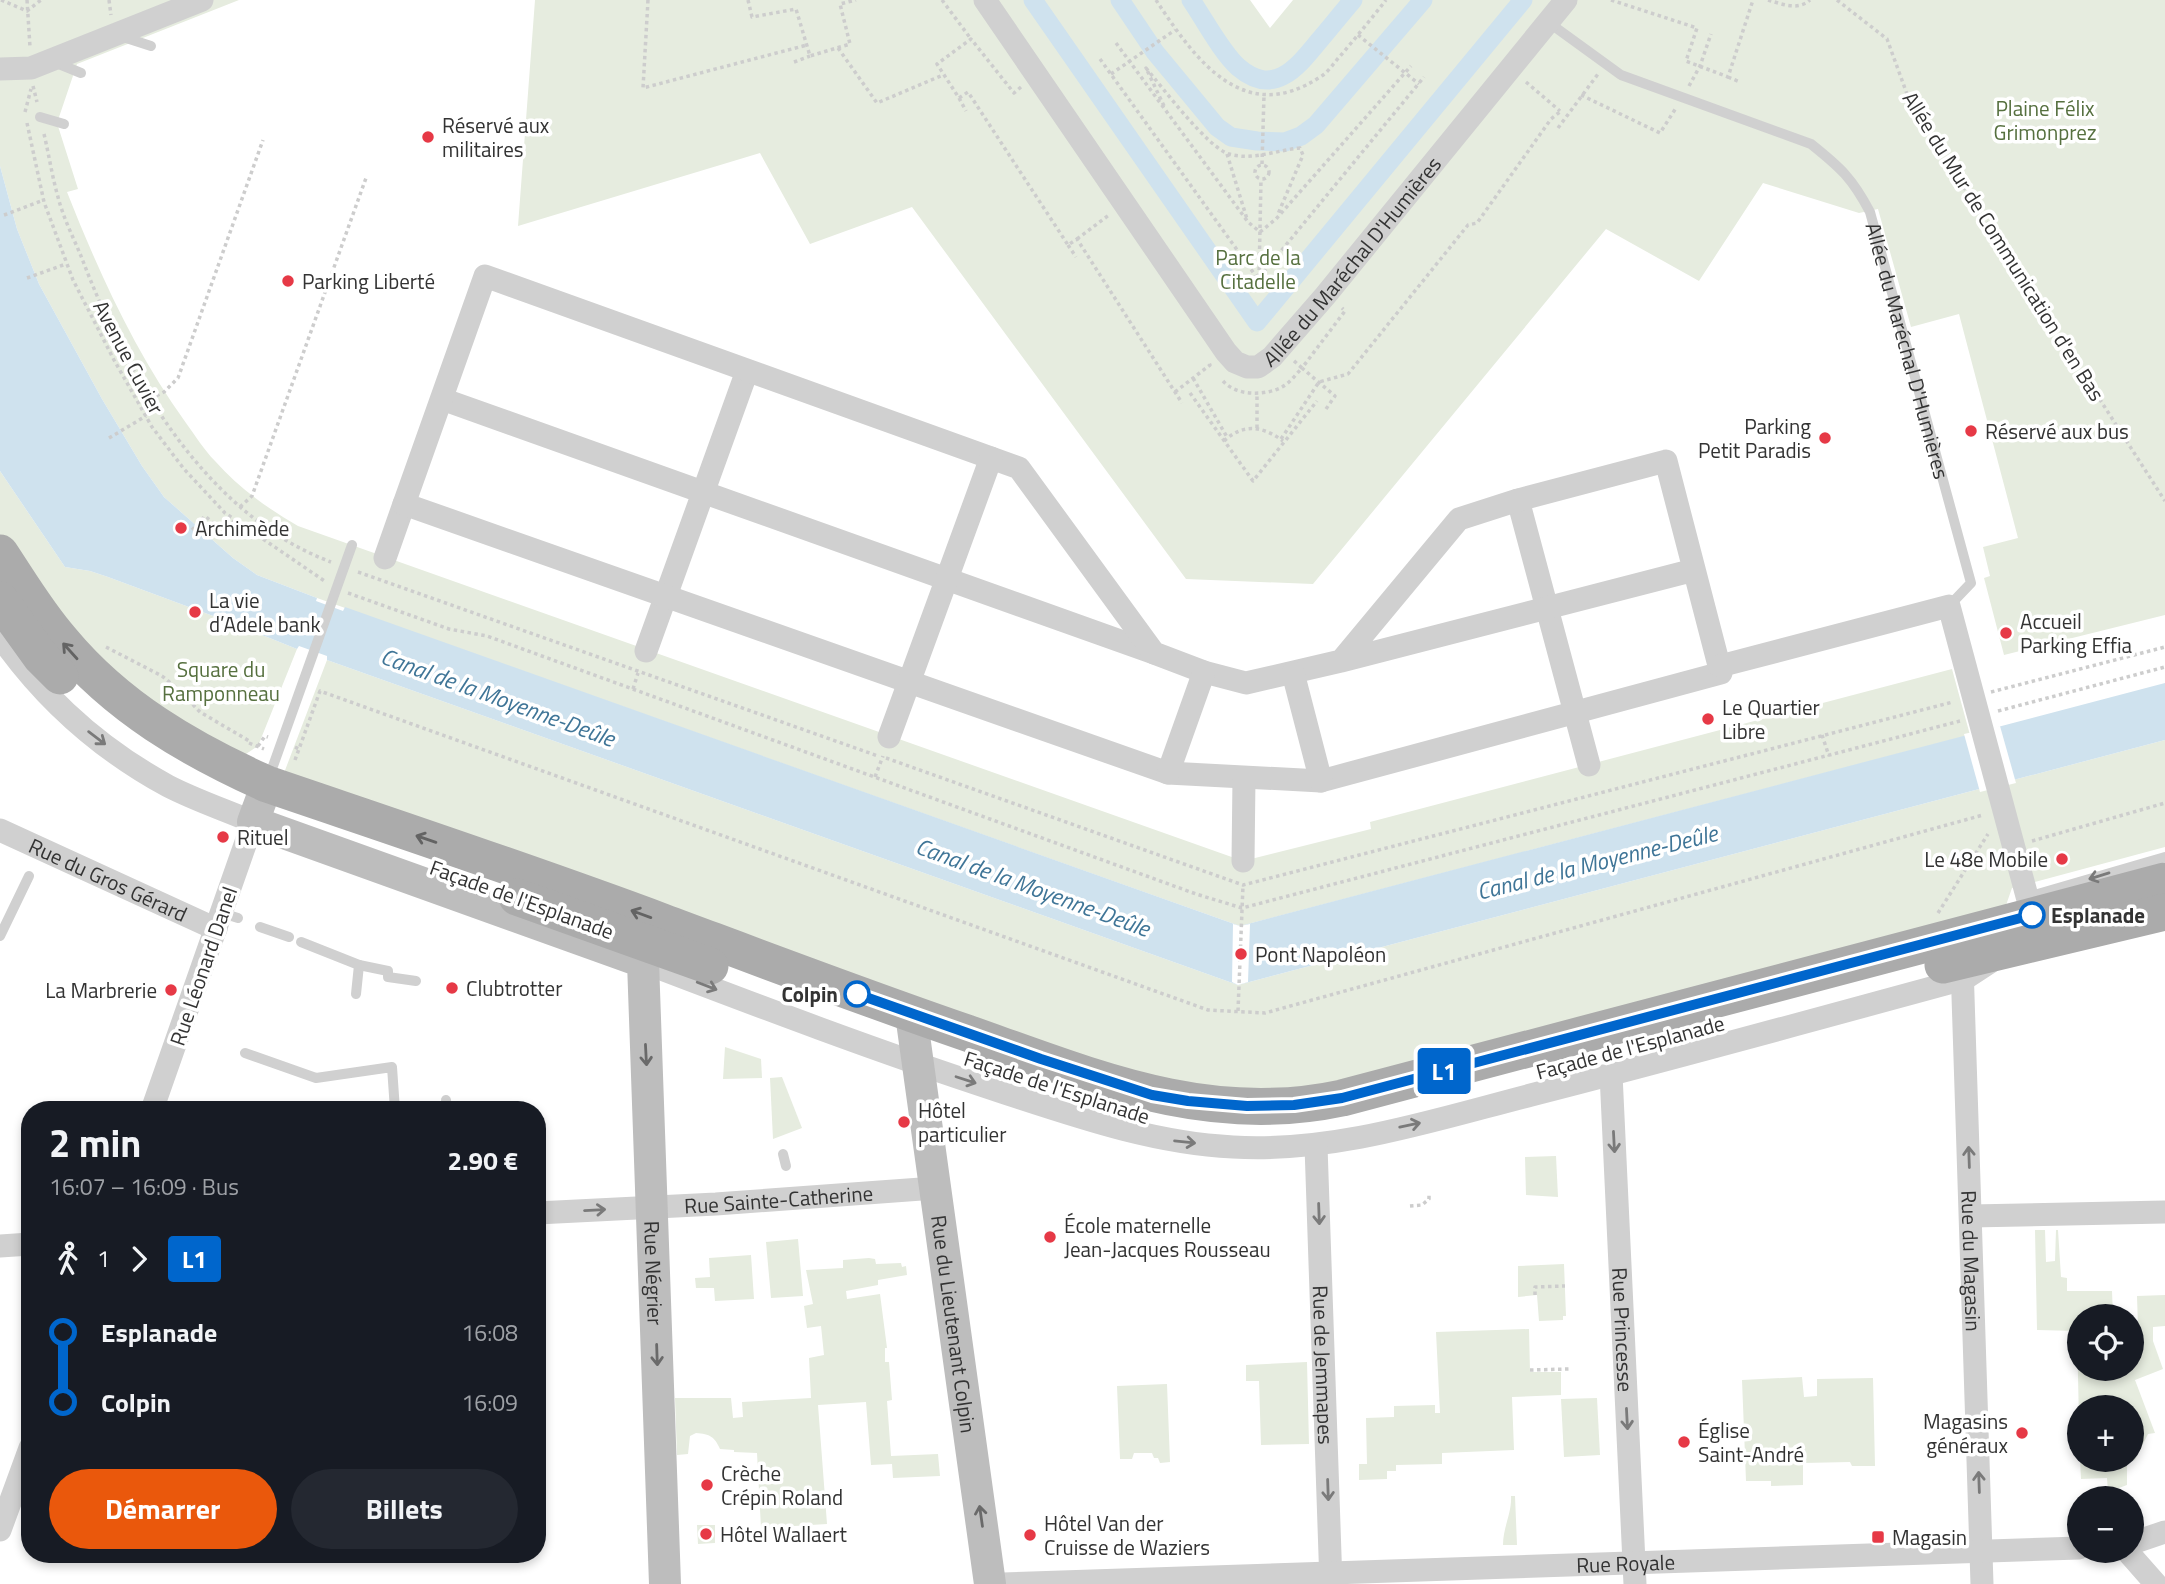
<!DOCTYPE html>
<html lang="fr">
<meta charset="utf-8">
<style>
:root{--surface:#171b24;--page:#242831;--text:#f1f3f6;--muted:#9ea1a6;--accent:#ea580c}
body{margin:0;font-family:"Titillium Web",sans-serif;background:var(--page);color:var(--text);height:100vh;display:flex;flex-direction:column;font-size:26px;white-space:nowrap}
*{box-sizing:border-box;margin:0}
p{font-size:23px;color:var(--muted)}
.icon{flex:none;width:38px;height:38px;fill:none;stroke:currentColor;stroke-width:2;stroke-linecap:round;stroke-linejoin:round}
.map{position:relative;flex:1;overflow:hidden}
.details{position:absolute;left:21px;top:1101px;width:525px;height:462px;display:flex;flex-direction:column;background:var(--surface);border-radius:28px;box-shadow:0 4px 10px #0003}
.details>*{flex:none}
.badge{padding:0 14px;border-radius:5px;font-size:24px;line-height:46px}
.tools{position:absolute;left:2067px;top:1304px;display:grid;gap:14px}
.tools a{display:grid;place-items:center;width:77px;height:77px;border-radius:50%;background:var(--surface);box-shadow:0 4px 10px #0003;font-size:35px}
.map>.badge{position:absolute;translate:-50% -50%;box-shadow:0 0 0 4px #fff}
.legs{display:flex;align-items:center;gap:10px;height:77px;padding:0 28px;font-size:23px}
.legs p{margin-inline-start:auto}
.head{display:flex;align-items:center;justify-content:space-between;height:119px;padding:0 28px}
h1{font-size:38px;font-weight:700;line-height:52px}
.action{display:flex;gap:14px;margin-top:auto;padding:14px 28px}
.action a{flex:1;height:80px;border-radius:42px;background:var(--accent);color:#fff;font-size:28px;font-weight:700;line-height:80px;text-align:center}
.action a+a{background:var(--page);color:var(--text)}
ul{padding:0 28px;list-style:none}
li{display:flex;align-items:center;gap:24px;height:70px;font-size:26px}
li i{display:grid;place-items:center;width:10px;height:100%;margin:0 9px;background:currentColor}
li i::after{content:'';width:18px;height:18px;margin:-9px;border:5px solid;border-radius:50%;background:var(--surface)}
li p{margin-inline-start:auto}
li:first-child i{background:linear-gradient(#0000 50%,currentColor 0)}
li:last-child i{background:linear-gradient(currentColor 50%,#0000 0)}
.map>svg:first-child{display:block}
.green{fill:#e6ecdf}
.water{fill:#cfe2ee}
.pier{fill:#fff}
.lines{fill:none;stroke-linecap:round;stroke-linejoin:round}
.canal{stroke:#cfe2ee;stroke-width:19}
.path{stroke:#cdcdcd;stroke-width:3.5;stroke-dasharray:3.5 3.5;stroke-linecap:butt}
.lane{stroke:#d0d0d0;stroke-width:10}
.street{stroke:#d0d0d0;stroke-width:23}
.secondary{stroke:#bdbdbd;stroke-width:32}
.primary{stroke:#ababab;stroke-width:37}
.oneway{stroke:#636363}
.oneway2{stroke:#7a7a7a}
.oneway3{stroke:#6a6a6a}
.line-1-casing{stroke:#fff;stroke-width:16}
.line-1{stroke:#06c;stroke-width:10}
.poi-dot{fill:#e63946;stroke:#fff;stroke-width:2.5}
.stop-1-dot{fill:#fff;stroke:#06c;stroke-width:3.5}
.labels{text-anchor:middle;dominant-baseline:central;stroke-width:7;stroke-linejoin:round;paint-order:stroke}
.park-label{font-size:21px;fill:#56703f;stroke:#fff}
.poi-label{font-size:21px;fill:#333;stroke:#fff;text-anchor:start}
.street-label{font-size:21px;fill:#333;stroke:#fff}
.stop-label{font-size:21px;font-weight:bold;fill:#333;stroke:#fff;text-anchor:start}
.water-label{font-size:23px;font-style:italic;fill:#3f7597;stroke:#fff}
</style>
<div class="map">
<svg width="2165" height="1584" viewBox="0 0 2165 1584">
<rect width="100%" height="100%" fill="#fff"/>
<g class="green">
<path d="M0,0H239L77,64L57,123L78,189L67,192C99,273 135,352 186,423C195,435 204,450 215,461C239,488 267,508 298,526L1243,861L1371,829L1370,822L1952,669L1970,735L1240,926L317,598L257,575L233,558L164,497L142,466L102,399L39,284L17,229L0,166Z"/>
<polygon points="535,0 1250,0 1270,28 1293,0 2165,0 2165,615 2004,655 1984,578 1990,576 1983,547 2018,538 1959,314 1911,327 1878,209 1859,213 1763,183 1699,281 1606,229 1313,584 1186,579 912,207 810,244 760,153 518,226"/>
<polygon points="0,471 65,567 90,571 108,577 232,623 297,649 258,746 240,758 191,731 76,641 0,535"/>
<polygon points="327,660 1238,985 2165,740 2165,847 2012,888 2005,908 1331,1091 1171,1090 284,773"/>
<polygon points="725,1047 761,1059 762,1078 723,1079"/>
<polygon points="782,1077 802,1128 773,1139 770,1078"/>
<polygon points="1556,1156 1558,1197 1526,1195 1525,1157"/>
<polygon points="2035,1230 2045,1230 2046,1262 2055,1261 2056,1230 2058,1230 2061,1277 2067,1278 2067,1291 2112,1291 2113,1316 2079,1316 2079,1368 2132,1368 2132,1327 2138,1327 2137,1296 2165,1295 2165,1326 2153,1327 2153,1341 2163,1369 2135,1380 2155,1433 2148,1434 2135,1460 2127,1463 2127,1485 2108,1492 2107,1478 2081,1479 2080,1460 2132,1460 2132,1407 2079,1407 2079,1422 2077,1331 2037,1330"/>
<polygon points="798,1239 803,1296 771,1298 766,1242"/>
<polygon points="751,1255 754,1299 715,1301 714,1288 696,1288 695,1278 710,1277 709,1258"/>
<path d="M869,1258L875,1259L876,1264L901,1263L902,1267L906,1266L907,1275L878,1280V1285L846,1291L847,1299L880,1294L887,1348H885V1362H889L892,1400L887,1401L891,1456L938,1454L940,1476L893,1478L892,1464L871,1465L866,1402L818,1405L827,1524L761,1528L757,1453L734,1452V1450L720,1449C715,1437 710,1434 696,1433L690,1436L688,1454L677,1455L675,1398H731L733,1418L743,1417L742,1402L811,1398L809,1358L824,1355L821,1326L807,1328L804,1306L813,1304L806,1270L843,1268V1260Z"/>
<polygon points="1564,1264 1566,1316 1563,1316 1563,1320 1539,1321 1537,1295 1518,1297 1518,1266"/>
<polygon points="1529,1329 1530,1372 1561,1372 1561,1395 1512,1397 1514,1450 1442,1453 1442,1464 1396,1465 1396,1471 1387,1471 1387,1479 1359,1480 1359,1464 1367,1464 1366,1418 1394,1417 1394,1406 1435,1405 1435,1413 1440,1413 1436,1332"/>
<polygon points="1307,1362 1309,1444 1261,1445 1259,1381 1246,1381 1246,1365"/>
<polygon points="1802,1377 1804,1397 1817,1396 1817,1379 1873,1378 1875,1466 1852,1466 1850,1462 1803,1463 1803,1485 1771,1486 1771,1481 1746,1481 1742,1380"/>
<polygon points="1167,1384 1170,1462 1160,1463 1158,1458 1154,1458 1152,1453 1134,1453 1132,1459 1120,1459 1117,1386"/>
<polygon points="1597,1398 1600,1455 1564,1457 1561,1399"/>
<path d="M1511,1496H1515L1517,1545H1503C1503,1527 1512,1513 1511,1496Z"/>
<polygon points="697,1525 715,1525 715,1543 698,1544"/>
</g>
<polygon class="water" points="0,166 17,229 39,284 102,399 142,466 164,497 233,558 257,575 317,598 316,601 343,611 345,607 1240,926 2165,683 2165,740 1238,985 327,660 327,656 299,646 297,649 232,623 108,577 90,571 65,567 0,471"/>
<g class="pier">
<polygon points="2000,726 2016,783 1980,792 1964,734"/>
<polygon points="1233,924 1240,926 1250,924 1248,982 1238,985 1232,982"/>
</g>
<g class="lines">
<g class="canal">
<polyline points="1033,0 1257,322 1523,0"/>
<polyline points="1120,0 1155,52 1217,127 1231,137 1257,141 1285,142 1301,136 1316,125 1423,0"/>
<path d="M1191,0C1204,19 1222,53 1238,67C1273,97 1296,69 1318,42C1330,28 1341,14 1353,0"/>
</g>
<g class="path">
<polyline points="1,0 27,11 41,0"/>
<polyline points="27,0 30,47"/>
<polyline points="109,0 111,15"/>
<polyline points="648,0 643,88 807,45"/>
<polyline points="748,0 752,17 796,9 810,56 850,44 840,4 856,0"/>
<polyline points="942,0 971,39"/>
<path d="M1156,0C1194,58 1243,128 1320,77C1329,72 1335,61 1342,54C1357,36 1372,18 1386,0"/>
<polyline points="1611,0 1697,28 1686,61 1728,77 1753,0"/>
<path d="M1768,0C1782,4 1798,11 1810,0"/>
<polyline points="1837,0 1887,39 1911,105 2165,501"/>
<polyline points="1358,35 1419,84"/>
<polyline points="1116,43 1248,222 1260,232 1276,219 1411,66"/>
<polyline points="838,48 877,103 943,75"/>
<polyline points="1100,59 1258,279 1424,77"/>
<polyline points="794,62 810,56"/>
<polyline points="1111,74 1175,30"/>
<polyline points="1728,77 1740,82"/>
<polyline points="1526,82 1560,111"/>
<polyline points="33,86 37,102"/>
<polyline points="1689,86 1700,66 1711,34"/>
<polyline points="1021,87 1014,93 971,39 937,64 959,98 968,92 1068,245 1077,239 1182,403"/>
<polyline points="1581,95 1660,133 1676,108"/>
<polyline points="959,98 966,111"/>
<path d="M1164,106L1146,68C1162,87 1208,148 1229,154C1252,161 1277,150 1300,148L1303,155L1278,214"/>
<polyline points="25,112 31,89"/>
<polyline points="27,123 44,202 73,280 114,360 152,427 184,469 225,513 326,582"/>
<polyline points="1558,128 1598,74"/>
<path d="M44,134C49,155 52,176 58,197C63,217 73,237 81,256C126,375 205,515 331,562"/>
<polyline points="1227,154 1247,219"/>
<polyline points="1262,164 1264,95"/>
<circle cx="1262" cy="172" r="7"/>
<polyline points="4,215 44,200"/>
<polyline points="1077,239 1109,215"/>
<polyline points="1068,245 1076,257"/>
<polyline points="1259,277 1261,179"/>
<polyline points="27,278 66,264"/>
<polyline points="1193,378 1227,437"/>
<path d="M1223,381C1236,396 1265,396 1282,387C1290,383 1296,374 1302,368L1293,360"/>
<polyline points="1175,392 1210,365 1209,363"/>
<polyline points="1190,393 1253,481 1317,401"/>
<polyline points="150,399 164,392 178,378 263,140"/>
<polyline points="1326,409 1335,396 1302,368 1345,311 1342,308"/>
<polyline points="1257,428 1257,393"/>
<polyline points="109,438 146,416"/>
<polyline points="1281,439 1319,382 1348,374 1468,225 1477,223 1551,119 1561,111"/>
<path d="M1224,441C1243,423 1263,426 1283,441"/>
<polyline points="240,507 252,496 366,178"/>
<polyline points="192,530 205,516 224,532 235,520"/>
<polyline points="358,572 878,756"/>
<polyline points="348,593 449,629 487,636 1196,894 1242,908 1960,721"/>
<polyline points="106,647 162,676 179,690 200,712 251,742"/>
<polyline points="633,689 638,673"/>
<polyline points="1991,692 2165,647"/>
<polyline points="1998,711 2165,667"/>
<polyline points="1822,735 1829,756"/>
<polyline points="249,743 264,749"/>
<polyline points="258,746 265,736 268,737"/>
<polyline points="295,747 299,749 320,691 1208,1010 1265,1013 1983,815"/>
<polyline points="886,758 1243,885 1953,702"/>
<polyline points="295,760 299,749"/>
<polyline points="875,777 883,756"/>
<polyline points="2032,841 2165,803"/>
<polyline points="1938,913 1988,834"/>
<polyline points="1238,1011 1243,885"/>
<polyline points="1410,1206 1422,1205 1429,1199 1429,1195"/>
<polyline points="1535,1295 1535,1287 1565,1286"/>
<polyline points="1530,1370 1569,1369"/>
</g>
<g class="lane">
<path id="s1" d="M1548,22L1621,75L1811,144C1841,168 1852,178 1870,212L1971,583L1949,606"/>
<polyline points="120,36 151,46"/>
<polyline points="54,62 81,73"/>
<polyline points="40,117 64,124"/>
<polyline points="268,780 352,545"/>
<polyline points="2028,897 2165,857"/>
<polyline points="222,913 238,918"/>
<polyline points="260,927 289,937"/>
<polyline points="0,936 29,876"/>
<polyline points="301,942 359,965 356,994"/>
<polyline points="359,965 388,971 388,977 416,981"/>
<polyline points="245,1053 316,1078 392,1067 395,1110"/>
<polyline points="446,1100 447,1110"/>
<polyline points="783,1154 786,1166"/>
</g>
<g class="street">
<path id="s2" d="M985,0L1226,352L1235,362L1247,367H1258L1272,357L1325,296L1566,0"/>
<polyline points="0,69 31,68 202,0"/>
<polyline points="442,399 1154,653"/>
<polyline points="1518,500 1589,765"/>
<polyline points="385,558 404,504"/>
<path d="M0,636C44,699 100,749 168,786C195,800 225,810 253,822L152,1110"/>
<polyline points="646,651 747,371"/>
<polyline points="1341,661 1246,683 1204,672 1154,653 1019,468 485,276 404,504 1168,773 1321,781 1721,673 1666,461 1518,500 1459,519 1341,661 1694,570"/>
<polyline points="1720,666 1949,606 2035,926"/>
<polyline points="1293,673 1321,781"/>
<polyline points="889,737 991,458"/>
<polyline points="1168,773 1204,672"/>
<path id="s3" d="M0,830L216,929"/>
<polyline points="1243,861 1244,778"/>
<path d="M643,962C761,1007 879,1052 999,1091C1076,1116 1152,1143 1233,1147C1334,1153 1434,1120 1531,1095C1676,1058 1820,1018 1964,979L1990,962"/>
<path id="s4" d="M1962,965L1982,1584"/>
<path id="s5" d="M1611,1074L1635,1584"/>
<path id="s6" d="M1316,1146L1331,1584"/>
<path id="s7" d="M537,1213L716,1204L935,1188"/>
<polyline points="1971,1216 2165,1212"/>
<polyline points="0,1246 30,1244"/>
<polyline points="0,1530 30,1448"/>
<polyline points="2132,1543 2165,1532"/>
<polyline points="2126,1550 2156,1584"/>
<path id="s8" d="M1003,1584L2079,1548"/>
</g>
<g class="secondary">
<path id="s9" d="M267,784L253,822L643,962L665,1584"/>
<path id="s10" d="M911,1014L990,1584"/>
</g>
<g class="primary">
<path d="M0,553C20,583 38,614 62,641C117,707 189,749 267,784C399,829 532,873 663,922C765,960 865,998 967,1033C1092,1077 1207,1127 1342,1098L2165,881"/>
<polyline points="0,600 41,657 60,676"/>
<polyline points="517,897 710,966"/>
<polyline points="1943,965 2165,912"/>
</g>
</g>
<defs><path id="oneway-shaft" d="M-6 0H5M1.5-3L5.5 0L1.5 3" fill="none" stroke-width="1.6" stroke-linecap="round" stroke-linejoin="round" transform="scale(1.75)"/></defs>
<g class="oneway">
<use href="#oneway-shaft" transform="translate(70 651) rotate(-132)"/>
<use href="#oneway-shaft" transform="translate(426 839) rotate(-161)"/>
<use href="#oneway-shaft" transform="translate(641 914) rotate(-160)"/>
</g>
<g class="oneway2">
<use href="#oneway-shaft" transform="translate(97 738) rotate(37)"/>
<use href="#oneway-shaft" transform="translate(2099 876) rotate(163)"/>
<use href="#oneway-shaft" transform="translate(707 986) rotate(21)"/>
<use href="#oneway-shaft" transform="translate(966 1080) rotate(18)"/>
<use href="#oneway-shaft" transform="translate(1410 1125) rotate(-12)"/>
<use href="#oneway-shaft" transform="translate(1185 1142) rotate(6)"/>
<use href="#oneway-shaft" transform="translate(1614 1142) rotate(87)"/>
<use href="#oneway-shaft" transform="translate(1969 1157) rotate(-92)"/>
<use href="#oneway-shaft" transform="translate(595 1210) rotate(-3)"/>
<use href="#oneway-shaft" transform="translate(1319 1214) rotate(88)"/>
<use href="#oneway-shaft" transform="translate(1627 1419) rotate(87)"/>
<use href="#oneway-shaft" transform="translate(1979 1482) rotate(-92)"/>
<use href="#oneway-shaft" transform="translate(1328 1490) rotate(88)"/>
</g>
<g class="oneway3">
<use href="#oneway-shaft" transform="translate(646 1055) rotate(87)"/>
<use href="#oneway-shaft" transform="translate(657 1355) rotate(88)"/>
<use href="#oneway-shaft" transform="translate(981 1516) rotate(-98)"/>
</g>
<g class="lines">
<g class="line-1-casing">
<polyline id="line-1" points="857,994 1041,1059 1152,1095 1188,1101 1247,1106 1294,1105 1342,1098 2032,915"/>
</g>
<use href="#line-1" class="line-1"/>
</g>
<g class="poi-dot">
<circle cx="428" cy="137" r="7"/>
<circle cx="288" cy="281" r="7"/>
<circle cx="1971" cy="431" r="7"/>
<circle cx="1825" cy="438" r="7"/>
<circle cx="181" cy="528" r="7"/>
<circle cx="195" cy="612" r="7"/>
<circle cx="2006" cy="633" r="7"/>
<circle cx="1708" cy="719" r="7"/>
<circle cx="223" cy="837" r="7"/>
<circle cx="2062" cy="859" r="7"/>
<circle cx="1241" cy="954" r="7"/>
<circle cx="452" cy="988" r="7"/>
<circle cx="171" cy="990" r="7"/>
<circle cx="904" cy="1122" r="7"/>
<circle cx="1050" cy="1237" r="7"/>
<circle cx="2022" cy="1433" r="7"/>
<circle cx="1684" cy="1442" r="7"/>
<circle cx="707" cy="1485" r="7"/>
<circle cx="706" cy="1534" r="7"/>
<circle cx="1030" cy="1535" r="7"/>
<rect x="1871" y="1530" width="14" height="14" rx="3.5"/>
</g>
<g class="stop-1-dot">
<circle cx="2032" cy="915" r="12"/>
<circle cx="857" cy="994" r="12"/>
</g>
<g class="labels">
<g class="park-label">
<text x="2045" y="108">Plaine Félix<tspan x="2045" dy="24">Grimonprez</tspan></text>
<text x="1258" y="257">Parc de la<tspan x="1258" dy="24">Citadelle</tspan></text>
<text x="221" y="669">Square du<tspan x="221" dy="24">Ramponneau</tspan></text>
</g>
<g class="poi-label">
<text x="442" y="125">Réservé aux<tspan x="442" dy="24">militaires</tspan></text>
<text x="302" y="281">Parking Liberté</text>
<text x="1811" y="426" text-anchor="end">Parking<tspan x="1811" dy="24">Petit Paradis</tspan></text>
<text x="1985" y="431">Réservé aux bus</text>
<text x="195" y="528">Archimède</text>
<text x="209" y="600">La vie<tspan x="209" dy="24">d’Adele bank</tspan></text>
<text x="2020" y="621">Accueil<tspan x="2020" dy="24">Parking Effia</tspan></text>
<text x="1722" y="707">Le Quartier<tspan x="1722" dy="24">Libre</tspan></text>
<text x="237" y="837">Rituel</text>
<text x="2048" y="859" text-anchor="end">Le 48e Mobile</text>
<text x="1255" y="954">Pont Napoléon</text>
<text x="466" y="988">Clubtrotter</text>
<text x="157" y="990" text-anchor="end">La Marbrerie</text>
<text x="918" y="1110">Hôtel<tspan x="918" dy="24">particulier</tspan></text>
<text x="1064" y="1225">École maternelle<tspan x="1064" dy="24">Jean-Jacques Rousseau</tspan></text>
<text x="2008" y="1421" text-anchor="end">Magasins<tspan x="2008" dy="24">généraux</tspan></text>
<text x="1698" y="1430">Église<tspan x="1698" dy="24">Saint-André</tspan></text>
<text x="721" y="1473">Crèche<tspan x="721" dy="24">Crépin Roland</tspan></text>
<text x="1044" y="1523">Hôtel Van der<tspan x="1044" dy="24">Cruisse de Waziers</tspan></text>
<text x="720" y="1534">Hôtel Wallaert</text>
<text x="1892" y="1537">Magasin</text>
</g>
<g class="street-label">
<text transform="translate(2004 246) rotate(58)">Allée du Mur de Communication d'en Bas</text>
<text stroke="none"><textPath href="#s2" startOffset="606">Allée du Maréchal D'Humières</textPath></text>
<text stroke="none"><textPath href="#s1" startOffset="527">Allée du Maréchal D'Humières</textPath></text>
<text transform="translate(129 357) rotate(62)">Avenue Cuvier</text>
<text stroke="none"><textPath href="#s3" startOffset="119">Rue du Gros Gérard</textPath></text>
<text transform="translate(522 899) rotate(20)">Façade de l'Esplanade</text>
<text transform="translate(203 966) rotate(-71)">Rue Léonard Danel</text>
<text transform="translate(1630 1047) rotate(-15)">Façade de l'Esplanade</text>
<text transform="translate(1057 1087) rotate(18)">Façade de l'Esplanade</text>
<text stroke="none"><textPath href="#s7" startOffset="242">Rue Sainte-Catherine</textPath></text>
<text stroke="none"><textPath href="#s4" startOffset="296">Rue du Magasin</textPath></text>
<text stroke="none"><textPath href="#s9" startOffset="766">Rue Négrier</textPath></text>
<text stroke="none"><textPath href="#s10" startOffset="313">Rue du Lieutenant Colpin</textPath></text>
<text stroke="none"><textPath href="#s5" startOffset="256">Rue Princesse</textPath></text>
<text stroke="none"><textPath href="#s6" startOffset="219">Rue de Jemmapes</textPath></text>
<text stroke="none"><textPath href="#s8" startOffset="623">Rue Royale</textPath></text>
</g>
<g class="stop-label">
<text x="2051" y="915">Esplanade</text>
<text x="838" y="994" text-anchor="end">Colpin</text>
</g>
<g class="water-label">
<text transform="translate(498 697) rotate(20)">Canal de la Moyenne-Deûle</text>
<text transform="translate(1597 862) rotate(-14)">Canal de la Moyenne-Deûle</text>
<text transform="translate(1033 887) rotate(20)">Canal de la Moyenne-Deûle</text>
</g>
</g>
</svg>
<div class="tools">
<a><svg class="icon" aria-label="locate" viewBox="0 0 24 24"><circle cx="12" cy="12" r="6"/><path d="M12 2v4M12 18v4M2 12h4M18 12h4"/></svg></a>
<a>+</a>
<a>−</a>
</div>
<b class="badge" style="left:1444px;top:1071px;background:#06c;color:#fff">L1</b>
<section class="details">
<div class="head"><div><h1>2 min</h1><p>16:07 – 16:09 · Bus</p></div><b>2.90 €</b></div>
<div class="legs"><svg class="icon" aria-label="walk" viewBox="0 0 24 24"><circle cx="13" cy="4" r="2"/><path d="M13 8l-2 6 4 7M11 14l-3 7M7 12l3-4h3l4 4"/></svg>1<svg class="icon" aria-label="forward" viewBox="0 0 24 24"><path d="M9 5l7 7-7 7"/></svg><b class="badge" style="background:#06c;color:#fff">L1</b></div>
<ul>
<li><i style="color:#06c"></i><b>Esplanade</b><p>16:08</p></li>
<li><i style="color:#06c"></i><b>Colpin</b><p>16:09</p></li>
</ul>
<div class="action"><a>Démarrer</a><a>Billets</a></div>
</section>
</div>
